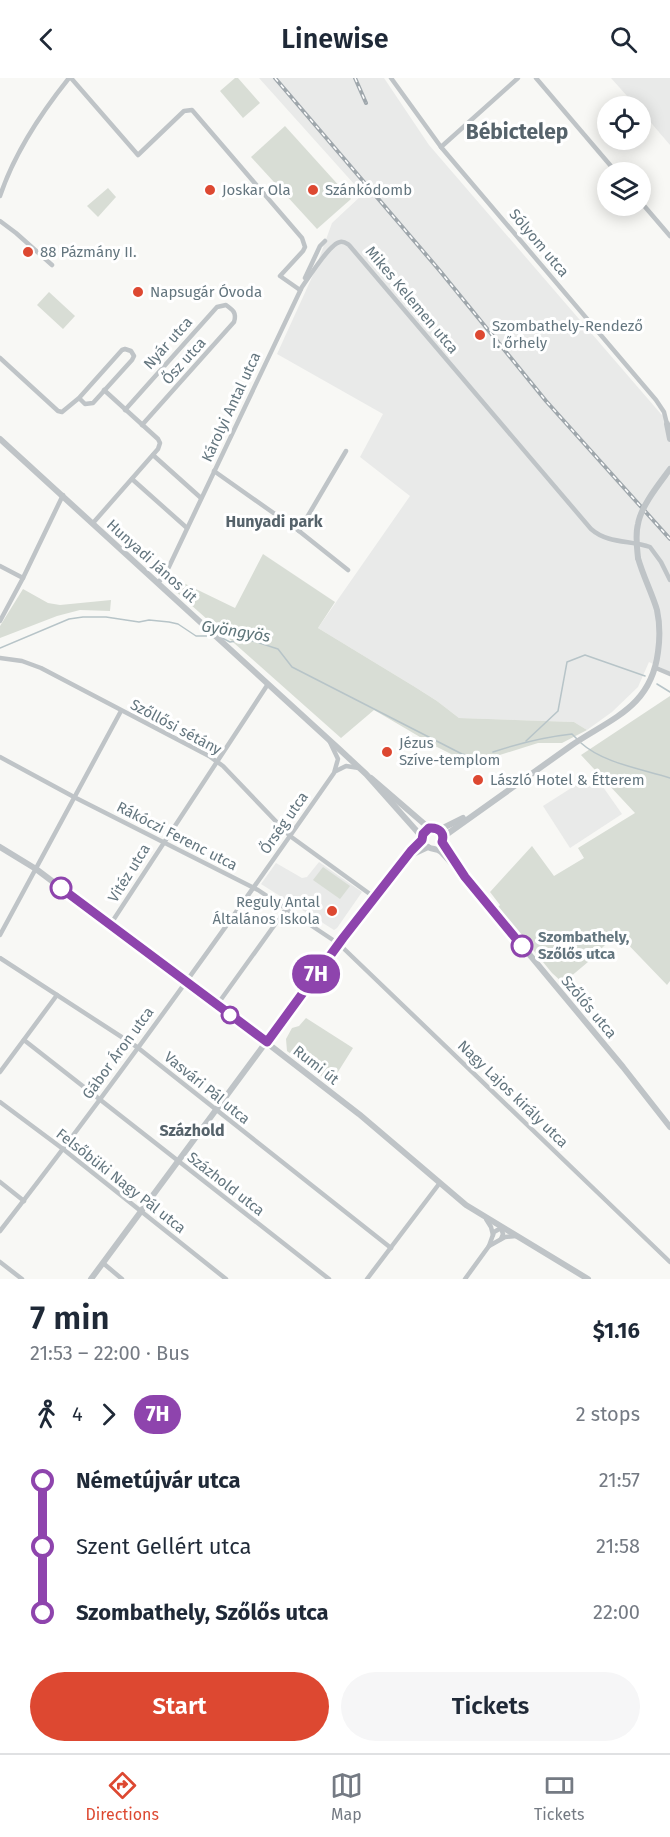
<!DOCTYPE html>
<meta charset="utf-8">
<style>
:root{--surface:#fff;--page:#f6f6f7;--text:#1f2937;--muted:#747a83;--line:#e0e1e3;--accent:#dd4831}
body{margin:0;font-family:"Fira Sans",sans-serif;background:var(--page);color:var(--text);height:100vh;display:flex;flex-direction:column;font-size:22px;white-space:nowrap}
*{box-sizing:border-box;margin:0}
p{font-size:20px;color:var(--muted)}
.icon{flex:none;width:33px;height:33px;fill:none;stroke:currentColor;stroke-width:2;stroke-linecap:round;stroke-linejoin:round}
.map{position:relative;height:1201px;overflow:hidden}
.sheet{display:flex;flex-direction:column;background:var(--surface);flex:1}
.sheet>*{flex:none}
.badge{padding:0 12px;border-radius:20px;font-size:21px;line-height:39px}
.fabs{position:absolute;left:597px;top:18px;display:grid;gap:12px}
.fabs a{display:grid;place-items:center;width:54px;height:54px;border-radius:50%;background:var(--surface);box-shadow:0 3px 15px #0003;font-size:30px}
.map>.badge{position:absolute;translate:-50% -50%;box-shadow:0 0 0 3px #fff}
.legs{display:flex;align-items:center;gap:9px;height:66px;padding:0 30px;font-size:20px}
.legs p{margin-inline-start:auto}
.overview{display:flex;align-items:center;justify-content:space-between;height:102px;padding:0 30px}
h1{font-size:33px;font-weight:600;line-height:45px}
.primary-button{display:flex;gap:12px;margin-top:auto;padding:12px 30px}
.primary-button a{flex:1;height:69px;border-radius:36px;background:var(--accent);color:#fff;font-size:24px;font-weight:600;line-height:69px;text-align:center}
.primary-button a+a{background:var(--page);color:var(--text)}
ul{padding:0 30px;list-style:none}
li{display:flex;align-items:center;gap:21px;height:66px;font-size:22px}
li i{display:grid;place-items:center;width:9px;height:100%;margin:0 8px;background:currentColor}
li i::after{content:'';width:15px;height:15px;margin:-8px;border:4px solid;border-radius:50%;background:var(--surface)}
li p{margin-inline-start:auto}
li:first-child i{background:linear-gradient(#0000 50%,currentColor 0)}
li:last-child i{background:linear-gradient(currentColor 50%,#0000 0)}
header{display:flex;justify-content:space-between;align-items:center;height:78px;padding:0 30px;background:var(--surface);font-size:27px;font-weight:600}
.tabs{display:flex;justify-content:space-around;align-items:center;height:84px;border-top:2px solid var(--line);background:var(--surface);font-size:16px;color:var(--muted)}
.tabs a{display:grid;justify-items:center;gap:3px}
.tabs .active{color:var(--accent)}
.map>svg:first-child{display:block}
.built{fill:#e9eae9}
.green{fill:#d8ddd5}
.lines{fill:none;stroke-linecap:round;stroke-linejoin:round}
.stream{stroke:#b7c4c8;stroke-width:1.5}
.minor{stroke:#bfc4c7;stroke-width:4.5}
.tertiary{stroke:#bfc4c7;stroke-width:6}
.rail-casing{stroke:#9fa7ac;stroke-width:4}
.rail{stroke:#fff;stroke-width:1.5;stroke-dasharray:4.5;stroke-linecap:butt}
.tertiary-bridge{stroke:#bfc4c7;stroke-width:6}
.line-1-casing{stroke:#fff;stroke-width:14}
.line-1{stroke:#8e44ad;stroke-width:9}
.poi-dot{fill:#dd4831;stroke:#fff;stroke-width:2}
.stop-1-dot{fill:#fff;stroke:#8e44ad;stroke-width:3}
.labels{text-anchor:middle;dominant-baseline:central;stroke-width:6;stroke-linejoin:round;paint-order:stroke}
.poi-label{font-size:15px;fill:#64767f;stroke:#fff;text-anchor:start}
.street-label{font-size:15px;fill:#64767f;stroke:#fff}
.stop-label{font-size:15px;font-weight:bold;fill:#64767f;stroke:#fff;text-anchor:start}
.neighbourhood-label{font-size:16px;font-weight:bold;fill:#56636b;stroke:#fff}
.water-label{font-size:16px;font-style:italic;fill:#5f757a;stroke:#fff}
.district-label{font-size:21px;font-weight:bold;fill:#56636b;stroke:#fff}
</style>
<header><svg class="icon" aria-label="back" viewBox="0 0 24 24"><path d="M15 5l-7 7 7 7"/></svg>Linewise<svg class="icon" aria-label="search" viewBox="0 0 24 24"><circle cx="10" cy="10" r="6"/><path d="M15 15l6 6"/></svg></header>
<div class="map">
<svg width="670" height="1201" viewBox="0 0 670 1201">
<rect width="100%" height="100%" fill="#f8f8f5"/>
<g class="built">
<polygon points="259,0 384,0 429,67 661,336 670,344 670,594 649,584 638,609 612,634 587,652 574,644 459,640 437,623 415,609 318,550 410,418 360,379 383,336 277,276 313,197 332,145 363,116"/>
<polygon points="611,0 670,0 670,67 641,33 640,28 636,28"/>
<polygon points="576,707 603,709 622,736 570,770 543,728"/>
<polygon points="319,784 362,814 337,850 334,852 261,806 276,785 302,800 307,799"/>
</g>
<g class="green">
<polygon points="235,0 238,0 260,25 243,40 220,13"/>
<polygon points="285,48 351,121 317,151 251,79"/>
<polygon points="108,110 116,119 98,139 87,128"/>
<polygon points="49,214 75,238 63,251 37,227"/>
<polygon points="263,476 335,524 318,550 415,609 437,623 459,640 574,644 587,652 562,665 538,665 471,686 437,669 374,632 341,660 173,511 169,505 169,498 235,530"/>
<polygon points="23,511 48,525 60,527 111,522 110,533 80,532 57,538 0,560 0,548"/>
<polygon points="670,618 670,903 667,907 617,855 588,884 563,905 552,895 498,829 500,827 490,814 532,768 554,798 584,780 578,770 635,735 581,677"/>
<polygon points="323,789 350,808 340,821 313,802"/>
<polygon points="306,940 353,970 331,1005 287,973 286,961 292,950 299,948"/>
</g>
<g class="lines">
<g class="stream">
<polyline points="218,558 230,564 243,562 253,563 278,571 292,589 462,676 478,680 483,678"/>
<polyline points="0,570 69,541 83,539 106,539 139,544 149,542 169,544 178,546 196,558 211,558"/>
<polyline points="657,606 670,614"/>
<polyline points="526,663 558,633 567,584 585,577 645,598"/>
<path d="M581,665C603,685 642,691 670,700"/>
<path d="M493,674C520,665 544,659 572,656L578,662"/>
</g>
<g class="minor">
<polyline points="71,0 138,77 184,33 192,32 302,160 305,169 303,173 280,198 300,212"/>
<polyline points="391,0 441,69 656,322 664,334 667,346 670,348"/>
<polyline points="536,0 616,94"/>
<polyline points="441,69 518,0"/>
<path d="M0,118C14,76 41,35 69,0"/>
<polyline points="640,123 670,158"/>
<polyline points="0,143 16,155 52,187"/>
<polyline points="305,200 320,168 325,163"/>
<path d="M300,212C307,202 330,165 340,164C344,163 346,165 349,167L591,451C608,466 630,462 650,469L661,484L670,502"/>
<polyline points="0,280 58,333 62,334 79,320 122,272 125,271 131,273 134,278 132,282 93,325 85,326 79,320"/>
<path d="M125,332L217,229L226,227C233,232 237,235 234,244L142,347"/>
<polyline points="153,377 201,420"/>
<polyline points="214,393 299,453 348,492"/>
<polyline points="132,401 187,450"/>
<polyline points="93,445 158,371 160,365 158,361 104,312"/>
<polyline points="299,453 346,373"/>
<polyline points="0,488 23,500"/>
<polyline points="158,505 166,495 301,211"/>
<polyline points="0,543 23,500 63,417"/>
<polyline points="0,580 22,583 41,590 209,678 223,688 290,758 374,819"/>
<polyline points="656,590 670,596"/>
<polyline points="0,679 74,719 258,812 339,866 670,1184"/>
<polyline points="336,693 346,688 359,690"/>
<polyline points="110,847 268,606"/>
<polyline points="0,857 121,633"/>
<polyline points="0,880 137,969 391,1170"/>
<polyline points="217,927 286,831"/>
<polyline points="24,962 329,1201"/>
<polyline points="0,994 57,917"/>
<polyline points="0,1024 63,1071 226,1201"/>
<polyline points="0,1104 24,1123"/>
<polyline points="486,1141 491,1149 493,1157"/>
<path d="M0,1153C116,1004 226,850 334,695L338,681L329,662"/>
<polyline points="489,1168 505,1159 516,1158"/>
<polyline points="0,1184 22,1201"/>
<polyline points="103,1185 122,1201"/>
<polyline points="367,1201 439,1106"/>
<polyline points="465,1201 489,1168 494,1154 501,1150 503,1156 501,1161"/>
</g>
<g class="tertiary">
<polyline points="667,346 670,361"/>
<polyline points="0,361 338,670 366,696 422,759"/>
<polyline points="371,700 429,750"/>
<path d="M429,750C422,755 419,765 428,769C433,772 437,770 441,774C449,782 456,791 465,799L623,989L670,1049"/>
<polyline points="439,752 463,740"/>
<path d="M443,759L572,667C612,640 651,629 658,574C660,560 660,546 657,532C652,515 643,498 638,480"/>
<polyline points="442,764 461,793"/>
<polyline points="0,769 36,791 267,965 359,1036 466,1127 588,1201"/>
<polyline points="409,780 413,776 428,769"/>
<polyline points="91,1201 343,860 411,773 422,762"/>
</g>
<g class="rail-casing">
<g id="rail">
<polyline points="275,0 440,193 546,323 670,461"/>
<polyline points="355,0 366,25"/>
</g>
</g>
<use href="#rail" class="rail"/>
<path class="tertiary-bridge" d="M638,480C637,469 635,457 638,446C641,428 659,406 670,391"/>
</g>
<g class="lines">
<g class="line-1-casing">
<path id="line-1" d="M61,810L267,964L343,860L411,773L422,762L423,756L429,750C439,749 445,755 442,764L465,799L522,868"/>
</g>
<use href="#line-1" class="line-1"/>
</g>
<g class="poi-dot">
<circle cx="210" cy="112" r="6"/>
<circle cx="313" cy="112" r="6"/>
<circle cx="28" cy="174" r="6"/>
<circle cx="138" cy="214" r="6"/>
<circle cx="480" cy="257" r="6"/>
<circle cx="387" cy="674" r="6"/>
<circle cx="478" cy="702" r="6"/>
<circle cx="332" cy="833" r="6"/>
</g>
<g class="stop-1-dot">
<circle cx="61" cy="810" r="10"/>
<circle cx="522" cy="868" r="10"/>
<circle cx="230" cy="937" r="8"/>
</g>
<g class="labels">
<g class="poi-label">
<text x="222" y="112">Joskar Ola</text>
<text x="325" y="112">Szánkódomb</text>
<text x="40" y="174">88 Pázmány II.</text>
<text x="150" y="214">Napsugár Óvoda</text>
<text x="492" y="248">Szombathely-Rendező<tspan x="492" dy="17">I. őrhely</tspan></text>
<text x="399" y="665">Jézus<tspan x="399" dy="17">Szíve-templom</tspan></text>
<text x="490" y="702">László Hotel &amp; Étterem</text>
<text x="320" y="824" text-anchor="end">Reguly Antal<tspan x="320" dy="17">Általános Iskola</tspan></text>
</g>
<g class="street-label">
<text transform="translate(539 165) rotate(50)">Sólyom utca</text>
<text transform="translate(412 222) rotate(50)">Mikes Kelemen utca</text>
<text transform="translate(168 265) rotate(-48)">Nyár utca</text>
<text transform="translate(184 283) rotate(-48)">Ősz utca</text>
<text transform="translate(231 329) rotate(-65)">Károlyi Antal utca</text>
<text transform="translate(152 483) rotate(42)">Hunyadi János út</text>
<text transform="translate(176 649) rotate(28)">Szőllősi sétány</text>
<text transform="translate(284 745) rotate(-55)">Őrség utca</text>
<text transform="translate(177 758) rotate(27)">Rákóczi Ferenc utca</text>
<text transform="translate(129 795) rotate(-58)">Vitéz utca</text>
<text transform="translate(589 929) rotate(50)">Szőlős utca</text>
<text transform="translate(118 975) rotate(-54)">Gábor Áron utca</text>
<text transform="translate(316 987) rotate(38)">Rumi út</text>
<text transform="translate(207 1010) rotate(39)">Vasvári Pál utca</text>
<text transform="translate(513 1016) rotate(44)">Nagy Lajos király utca</text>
<text transform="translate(121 1103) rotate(38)">Felsőbüki Nagy Pál utca</text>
<text transform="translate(226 1106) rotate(38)">Százhold utca</text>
</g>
<g class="stop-label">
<text x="538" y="859">Szombathely,<tspan x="538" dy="17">Szőlős utca</tspan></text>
</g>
<g class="neighbourhood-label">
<text x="274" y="443">Hunyadi park</text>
<text x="192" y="1052">Százhold</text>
</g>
<g class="water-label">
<text transform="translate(236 553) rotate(9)">Gyöngyös</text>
</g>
<g class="district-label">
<text x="517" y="54">Bébictelep</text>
</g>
</g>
</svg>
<div class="fabs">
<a><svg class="icon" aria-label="locate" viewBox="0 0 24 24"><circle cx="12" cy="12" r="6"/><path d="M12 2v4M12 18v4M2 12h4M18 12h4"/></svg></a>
<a><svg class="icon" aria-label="layers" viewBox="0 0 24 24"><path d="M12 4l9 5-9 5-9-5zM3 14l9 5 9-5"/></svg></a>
</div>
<b class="badge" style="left:316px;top:896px;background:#8e44ad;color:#fff">7H</b>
</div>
<section class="sheet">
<div class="overview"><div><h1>7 min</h1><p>21:53 – 22:00 · Bus</p></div><b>$1.16</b></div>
<div class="legs"><svg class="icon" aria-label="walk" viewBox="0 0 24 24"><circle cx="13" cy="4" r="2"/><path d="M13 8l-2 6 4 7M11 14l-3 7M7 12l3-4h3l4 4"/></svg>4<svg class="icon" aria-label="forward" viewBox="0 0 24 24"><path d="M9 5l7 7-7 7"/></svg><b class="badge" style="background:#8e44ad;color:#fff">7H</b><p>2 stops</p></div>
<ul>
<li><i style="color:#8e44ad"></i><b>Németújvár utca</b><p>21:57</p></li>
<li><i style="color:#8e44ad"></i><span>Szent Gellért utca</span><p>21:58</p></li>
<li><i style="color:#8e44ad"></i><b>Szombathely, Szőlős utca</b><p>22:00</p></li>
</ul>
<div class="primary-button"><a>Start</a><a>Tickets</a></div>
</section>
<nav class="tabs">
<a class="active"><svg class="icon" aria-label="directions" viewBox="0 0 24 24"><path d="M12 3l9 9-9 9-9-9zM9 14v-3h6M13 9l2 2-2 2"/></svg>Directions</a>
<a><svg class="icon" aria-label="map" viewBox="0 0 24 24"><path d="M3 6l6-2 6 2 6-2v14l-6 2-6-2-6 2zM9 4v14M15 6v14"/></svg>Map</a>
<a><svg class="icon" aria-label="tickets" viewBox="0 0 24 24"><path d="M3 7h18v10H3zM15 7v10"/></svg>Tickets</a>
</nav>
